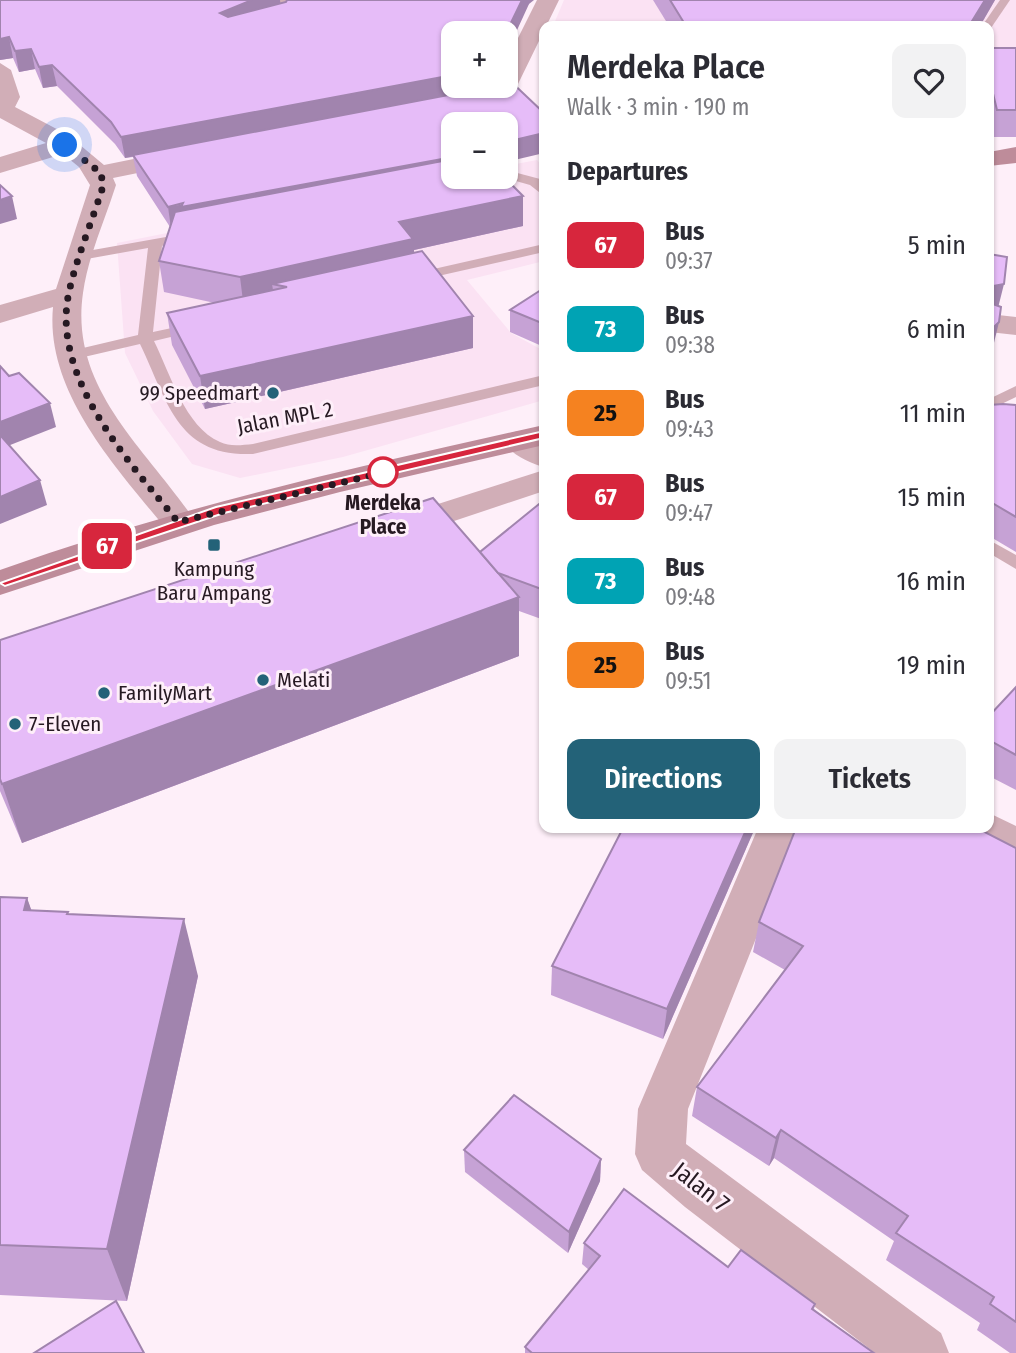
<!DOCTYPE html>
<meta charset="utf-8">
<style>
:root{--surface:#fff;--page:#f2f2f3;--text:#2b2b33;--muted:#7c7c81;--accent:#236278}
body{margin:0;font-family:"Fira Sans Condensed",sans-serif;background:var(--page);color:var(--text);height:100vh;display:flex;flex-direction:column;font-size:26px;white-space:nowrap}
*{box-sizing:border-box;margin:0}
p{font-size:23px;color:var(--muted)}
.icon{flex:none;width:38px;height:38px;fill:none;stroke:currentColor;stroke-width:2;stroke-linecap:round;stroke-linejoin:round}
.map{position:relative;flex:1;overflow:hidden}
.sheet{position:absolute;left:539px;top:21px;width:455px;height:812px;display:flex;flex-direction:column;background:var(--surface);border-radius:14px;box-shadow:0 2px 5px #0004}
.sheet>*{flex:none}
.badge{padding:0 14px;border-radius:10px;font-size:24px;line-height:46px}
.controls{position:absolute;left:441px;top:21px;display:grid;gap:14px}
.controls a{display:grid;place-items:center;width:77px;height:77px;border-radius:14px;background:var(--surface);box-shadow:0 2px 5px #0004;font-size:35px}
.you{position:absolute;width:35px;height:35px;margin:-18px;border:5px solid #fff;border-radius:50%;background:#1a73e8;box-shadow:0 0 0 10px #1a73e833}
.map>.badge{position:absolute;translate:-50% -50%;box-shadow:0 0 0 4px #fff}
h2{padding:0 28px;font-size:26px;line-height:63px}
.round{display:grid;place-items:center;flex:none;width:74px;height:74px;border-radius:14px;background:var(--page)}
.summary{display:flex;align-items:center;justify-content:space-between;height:119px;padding:0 28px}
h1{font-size:33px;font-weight:600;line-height:52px}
.primary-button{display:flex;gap:14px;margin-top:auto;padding:14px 28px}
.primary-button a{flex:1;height:80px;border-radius:14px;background:var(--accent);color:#fff;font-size:28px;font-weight:600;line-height:80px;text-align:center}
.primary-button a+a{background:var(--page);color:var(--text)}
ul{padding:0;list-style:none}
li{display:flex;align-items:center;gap:21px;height:84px;padding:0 28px}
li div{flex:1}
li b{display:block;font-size:26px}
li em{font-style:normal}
li .badge{min-width:77px;font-weight:700;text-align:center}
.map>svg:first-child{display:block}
.built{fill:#fbe2f3}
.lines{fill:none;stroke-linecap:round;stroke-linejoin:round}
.lane{fill:#d1aeb7;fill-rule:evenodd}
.street{fill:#d1aeb7;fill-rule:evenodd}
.secondary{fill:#be8c9a;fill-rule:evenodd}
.wall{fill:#c6a2d5}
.shaded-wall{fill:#a184ae}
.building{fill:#e6bcf8;stroke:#a184ae;stroke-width:2}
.line{fill:#d7263d;stroke:#fff;stroke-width:2}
.walk{stroke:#261922;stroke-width:7;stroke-dasharray:0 12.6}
.poi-dot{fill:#236278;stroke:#feeff9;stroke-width:2.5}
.stop-dot{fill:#fff;stroke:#d7263d;stroke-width:3.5}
.labels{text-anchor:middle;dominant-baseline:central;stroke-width:6;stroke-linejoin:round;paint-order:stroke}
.poi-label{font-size:21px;fill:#261922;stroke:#feeff9;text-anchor:start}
.street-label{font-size:21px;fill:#261922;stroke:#feeff9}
.stop-label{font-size:21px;font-weight:bold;fill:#261922;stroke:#feeff9}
.near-street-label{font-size:24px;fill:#261922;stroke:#feeff9}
</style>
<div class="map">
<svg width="1016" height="1353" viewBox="0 0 1016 1353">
<rect width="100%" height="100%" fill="#feeff9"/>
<g class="built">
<polygon points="564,0 1016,0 1016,61 989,64 989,26 553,26"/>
<polygon points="537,160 544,168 544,261 467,280 511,333 544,351 544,400 343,457 240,478 192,464 153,411 125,353 117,243 453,176 506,177 506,166"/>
</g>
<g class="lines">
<g class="lane">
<polygon points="1000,0 1010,0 991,28 982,26"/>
<polygon points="506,170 540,179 544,184 544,196 530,185 502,177 506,177"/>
<path d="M166,237L173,241L162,246L153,332L195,323L202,327L200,330L154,341C170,373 185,427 220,442C230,447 242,445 253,444L544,375V385L253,454C177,457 168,402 140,344L71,360L63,355L66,352L138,335L148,248L81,260L76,259V253Z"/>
<polygon points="544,244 544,252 416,281 409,277 416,273"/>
<polygon points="1016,386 1016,397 989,410 989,399"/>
<polygon points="989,540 1016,555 1016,569 989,553"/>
</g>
<g class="street">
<polygon points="228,0 303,0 299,4 265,9 232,4"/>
<polygon points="537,0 559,0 518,84 514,89 498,89 496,86 506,86 506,62"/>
<path d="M0,63L11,70L20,97L15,107L68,135L104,165L188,148L197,151L201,156L197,161L113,178L116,185C105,220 88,256 83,293C69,389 147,449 195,521L190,529L178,532L166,529C116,467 45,392 53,307L0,323V305L56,289L90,185L79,167L63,154L0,173V157L46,143L0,118Z"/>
<polygon points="989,314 1016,317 1016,335 989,332"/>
<path d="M518,431L544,443V467C529,463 511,454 502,441L507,434Z"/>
<polygon points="544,470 544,491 397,540 385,537 380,529 385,521"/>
<polygon points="989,813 1016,826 1016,863 969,839 963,828 989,828"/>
<polygon points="758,828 800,828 688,1109 686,1144 941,1333 949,1353 875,1353 685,1207 642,1170 635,1154 638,1109"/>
</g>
<g class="secondary">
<polygon points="1016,147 1016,163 989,166 989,152"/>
<path d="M544,425V445L340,492L214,525L0,595V570C177,507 360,466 544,425Z"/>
</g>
</g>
<g class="wall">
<polygon points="0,0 280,3 529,4 453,86 486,86 474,90 453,124 523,226 414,250 414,253 473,316 473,348 205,409 172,345 167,313 215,303 164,292 159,261 170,227 137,176 133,157 125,158 115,144 57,86 43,88 35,69 19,72 13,58 0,60"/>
<polygon points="653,0 995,0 980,26 669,26"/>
<polygon points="989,48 1016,48 1016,137 991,137 989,129"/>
<polygon points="544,288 544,347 510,332 510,310"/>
<polygon points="989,405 1016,405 1016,552 989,536"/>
<polygon points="544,500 544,620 519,611 519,656 22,843 0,791 0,640 480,552"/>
<polygon points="1016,687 1016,790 989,776 989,716"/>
<polygon points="755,828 663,1039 551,995 552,966"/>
<polygon points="1016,848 1016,1353 1010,1353 977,1330 980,1323 886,1260 894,1241 774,1158 769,1166 692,1116 697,1087 785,970 753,952 759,922"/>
<polygon points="0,897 27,898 31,910 69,914 198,976 127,1301 0,1295"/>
<polygon points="464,1150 601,1159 600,1181 568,1253 465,1172"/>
<polygon points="584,1243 728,1267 815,1304 814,1309 874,1353 525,1353 525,1347 589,1270 582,1264"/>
</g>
<g class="shaded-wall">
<polygon points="252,0 280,0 281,9 222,33 220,13"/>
<polygon points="522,0 534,0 529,4 506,54 506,33"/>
<polygon points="985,0 995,0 980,26 969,26"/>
<polygon points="9,37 13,58 0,60 0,39"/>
<polygon points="31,49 35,69 19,72 15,51"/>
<polygon points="52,65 57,86 43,88 39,67"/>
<polygon points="453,75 453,86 486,86 469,92 125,158 121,137"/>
<polygon points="544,133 544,153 506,162 506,142"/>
<polygon points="453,157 453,177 171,228 168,207"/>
<polygon points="12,196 17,219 0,224 0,200"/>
<polygon points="523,196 523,226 414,250 415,270 287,287 272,284 275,302 244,309 240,277 399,222"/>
<polygon points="1004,284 997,312 989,314 993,286"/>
<polygon points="473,316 473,348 205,409 200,376"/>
<polygon points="999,322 992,351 989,354 989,332"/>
<polygon points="50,403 56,427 0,449 0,422"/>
<polygon points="40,480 47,505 0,524 0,497"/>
<polygon points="519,597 519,656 22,843 2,784"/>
<polygon points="747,828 755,828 663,1039 667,1009"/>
<polygon points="27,898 48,956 24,910"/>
<polygon points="184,919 198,976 127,1301 107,1249"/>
<polygon points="781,1130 774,1158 769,1166 776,1138"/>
<polygon points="601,1159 600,1181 568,1253 569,1232"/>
</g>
<g class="building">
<polygon points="0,0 252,0 220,13 228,17 286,2 287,0 522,0 506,33 453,33 453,75 121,137 111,122 52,65 39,67 31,49 15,51 9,37 0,39"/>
<polygon points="670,0 985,0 969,26 686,26"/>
<polygon points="989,48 1016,48 1016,110 997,110 989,77"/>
<polygon points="506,77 544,113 544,133 506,142 506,124 453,124 453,157 181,207 183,203 168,207 133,155 485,88 490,86 506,86"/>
<polygon points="453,159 453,177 504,177 523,196 399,222 413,239 240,277 159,261 175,212"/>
<polygon points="0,185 12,196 0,200"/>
<polygon points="422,251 473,316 200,376 167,313 287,287 272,284"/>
<polygon points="989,254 1007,257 1004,284 993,286 993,304 1001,307 999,322 989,332"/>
<polygon points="544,288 544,324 510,310"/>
<polygon points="0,366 9,376 19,373 50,403 0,422"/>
<polygon points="1003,404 1016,405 1016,517 989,501 989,405"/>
<polygon points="0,435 40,480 0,497"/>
<polygon points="433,498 519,597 2,784 0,779 0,640"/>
<polygon points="544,500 544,590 498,573 480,552"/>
<polygon points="1016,687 1016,755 989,740 989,716"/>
<polygon points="623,828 747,828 667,1009 552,966"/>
<polygon points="796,828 977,828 1016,848 1016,1322 990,1304 994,1297 896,1233 908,1216 781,1130 776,1138 697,1087 803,946 759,922"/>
<polygon points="0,897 27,898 24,910 68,912 67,914 184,919 107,1249 0,1245"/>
<polygon points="514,1095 601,1159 569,1232 464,1150"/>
<polygon points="624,1189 728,1267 741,1250 815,1304 812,1309 874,1353 532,1353 525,1347 600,1256 584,1243"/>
<polygon points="116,1301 144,1353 34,1353"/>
</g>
<polygon class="line" points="544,431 550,435 548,437 224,513 5,586 0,583 216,507"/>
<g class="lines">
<path class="walk" d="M65,145L101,173L103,186C93,219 76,259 69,292C50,377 130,463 178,522L394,470L383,472"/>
</g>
<g class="poi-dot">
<circle cx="273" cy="393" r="7"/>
<rect x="207" y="538" width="14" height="14" rx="3.5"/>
<circle cx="263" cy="680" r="7"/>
<circle cx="104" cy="693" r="7"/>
<circle cx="15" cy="724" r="7"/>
</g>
<circle class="stop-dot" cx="383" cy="472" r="14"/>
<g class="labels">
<g class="poi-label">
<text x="259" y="393" text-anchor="end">99 Speedmart</text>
<text x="214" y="569" text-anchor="middle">Kampung<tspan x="214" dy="24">Baru Ampang</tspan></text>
<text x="277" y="680">Melati</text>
<text x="118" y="693">FamilyMart</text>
<text x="29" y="724">7-Eleven</text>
</g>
<g class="street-label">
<text transform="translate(285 418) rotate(-11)">Jalan MPL 2</text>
</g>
<g class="stop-label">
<text x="383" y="503">Merdeka<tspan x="383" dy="24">Place</tspan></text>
</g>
<g class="near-street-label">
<text transform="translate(701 1187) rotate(38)">Jalan 7</text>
</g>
</g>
</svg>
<div class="controls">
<a>+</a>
<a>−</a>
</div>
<div class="you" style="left:65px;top:145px"></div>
<b class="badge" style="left:107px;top:546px;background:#d7263d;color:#fff">67</b>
<section class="sheet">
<div class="summary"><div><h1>Merdeka Place</h1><p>Walk · 3 min · 190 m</p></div><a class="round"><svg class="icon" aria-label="heart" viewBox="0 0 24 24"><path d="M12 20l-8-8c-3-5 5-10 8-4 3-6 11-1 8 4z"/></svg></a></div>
<h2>Departures</h2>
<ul>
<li><span class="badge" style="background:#d7263d;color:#fff">67</span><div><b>Bus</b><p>09:37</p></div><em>5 min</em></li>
<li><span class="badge" style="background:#00a3b4;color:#fff">73</span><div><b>Bus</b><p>09:38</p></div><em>6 min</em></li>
<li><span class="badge" style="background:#f58220;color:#111">25</span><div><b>Bus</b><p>09:43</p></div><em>11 min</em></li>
<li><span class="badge" style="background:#d7263d;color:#fff">67</span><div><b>Bus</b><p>09:47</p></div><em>15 min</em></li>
<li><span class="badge" style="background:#00a3b4;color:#fff">73</span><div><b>Bus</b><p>09:48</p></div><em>16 min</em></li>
<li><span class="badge" style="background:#f58220;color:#111">25</span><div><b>Bus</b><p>09:51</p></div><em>19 min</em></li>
</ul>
<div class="primary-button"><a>Directions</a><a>Tickets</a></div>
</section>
</div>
